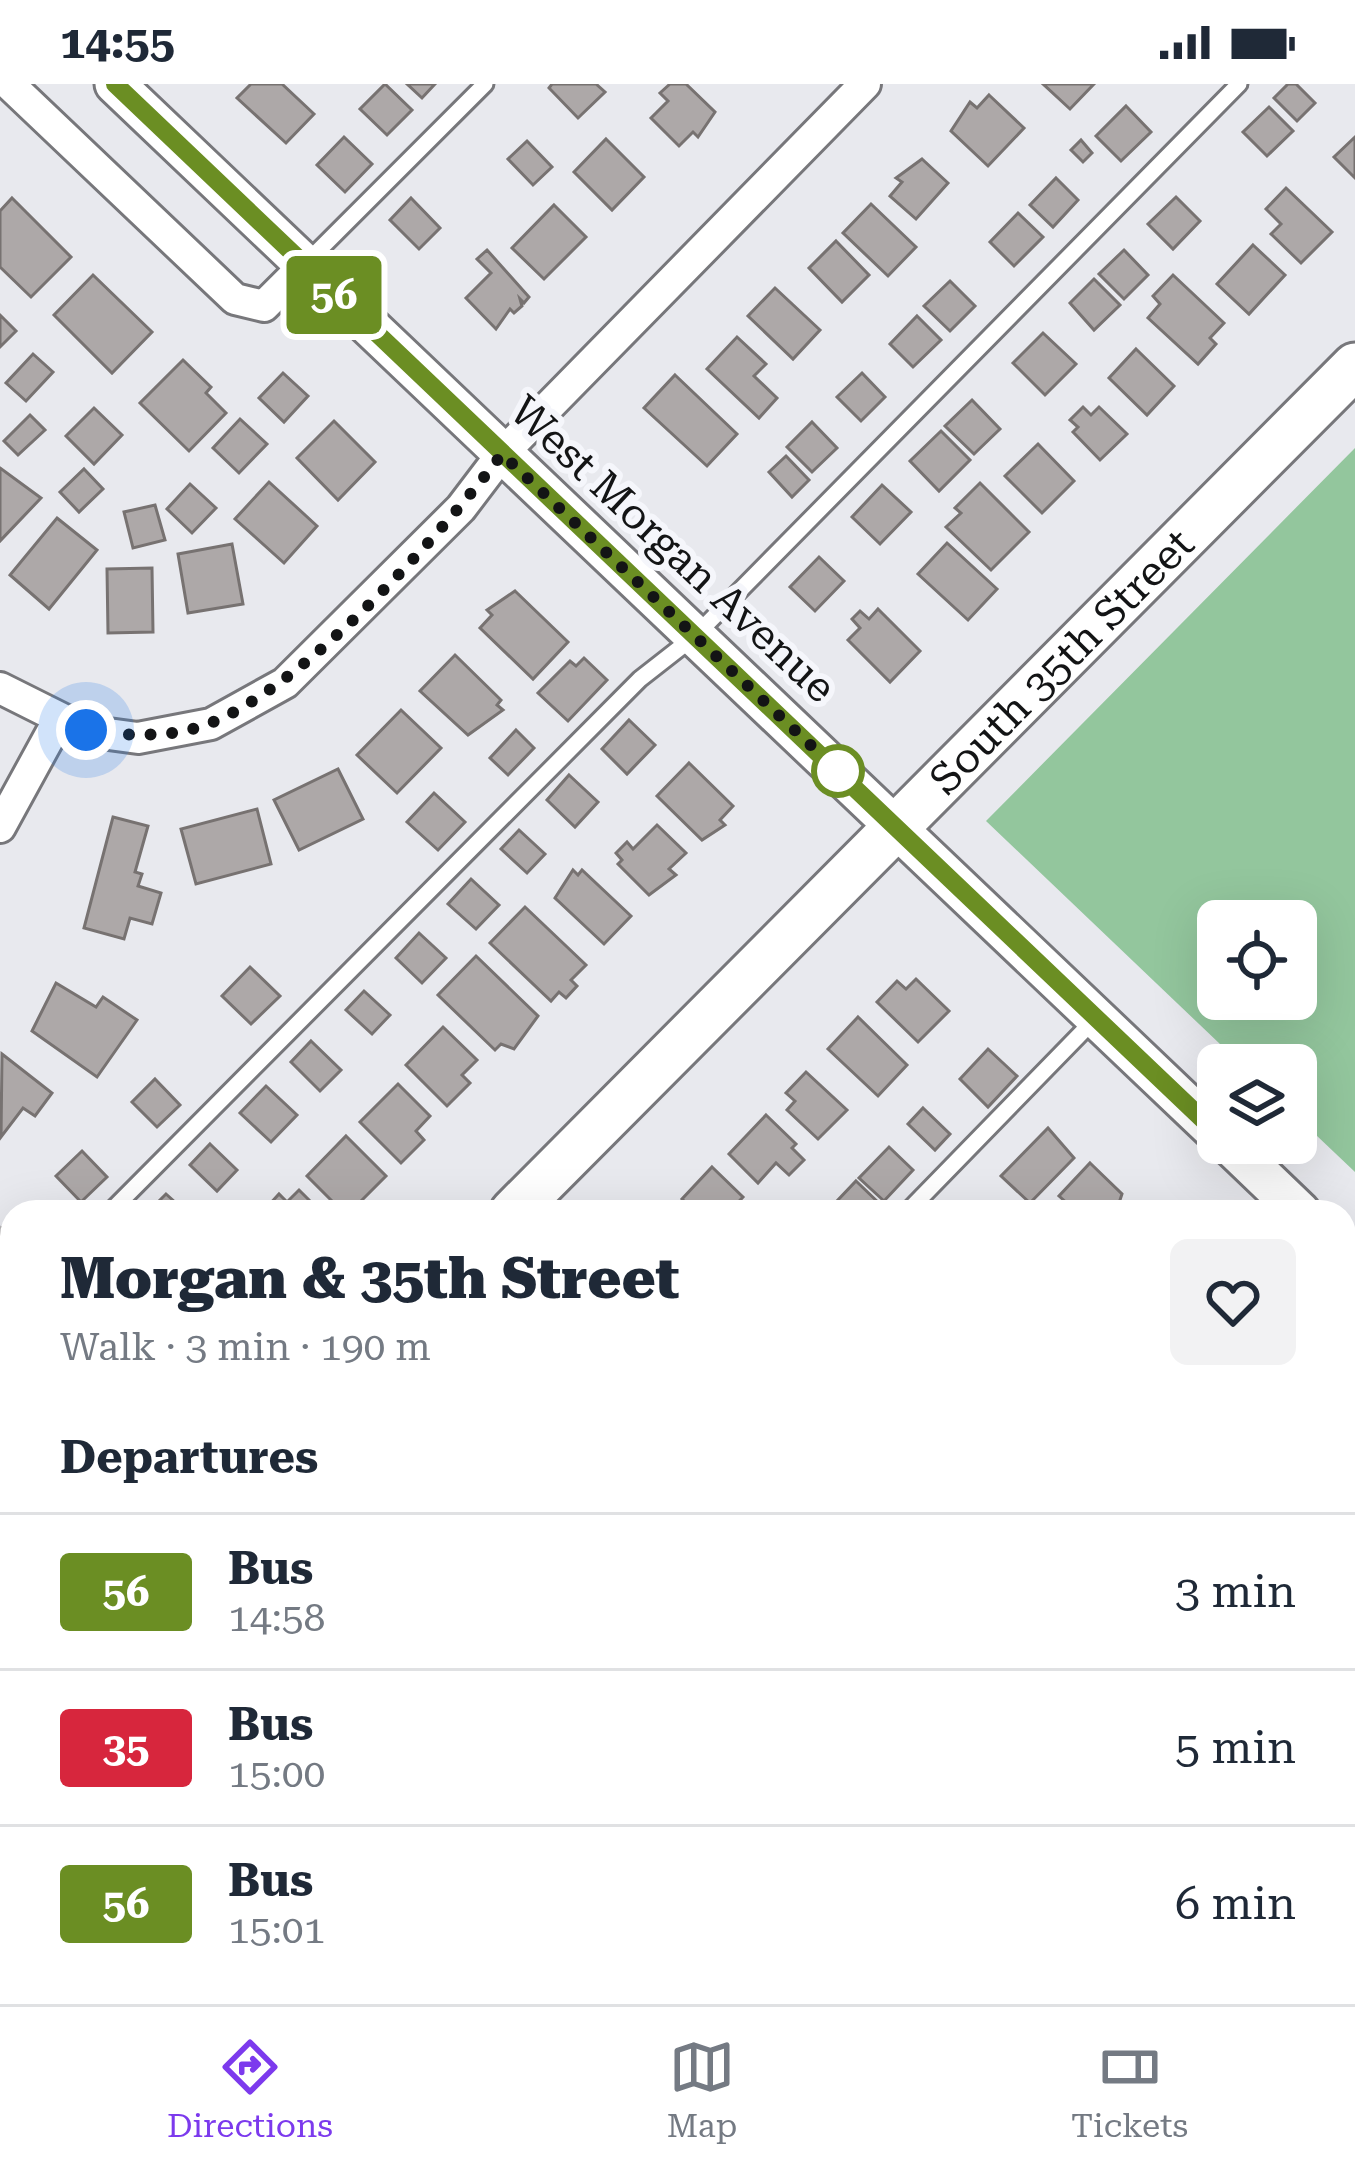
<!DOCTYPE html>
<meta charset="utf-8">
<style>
:root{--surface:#fff;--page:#f2f2f3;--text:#1f2937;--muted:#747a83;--line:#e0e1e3;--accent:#7c3aed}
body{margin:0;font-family:"Roboto Serif",serif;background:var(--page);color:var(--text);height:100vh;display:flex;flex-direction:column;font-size:45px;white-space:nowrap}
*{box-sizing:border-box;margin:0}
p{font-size:39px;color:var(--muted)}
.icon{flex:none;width:66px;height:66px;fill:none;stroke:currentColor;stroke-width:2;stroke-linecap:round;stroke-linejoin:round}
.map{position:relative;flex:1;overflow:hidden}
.details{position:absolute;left:0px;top:1116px;width:1356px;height:804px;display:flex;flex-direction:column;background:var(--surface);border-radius:36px 36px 0 0;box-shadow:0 12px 48px #0002}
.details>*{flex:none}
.badge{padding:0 24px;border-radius:9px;font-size:42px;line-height:78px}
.buttons{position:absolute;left:1197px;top:816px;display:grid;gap:24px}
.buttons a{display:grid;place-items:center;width:120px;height:120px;border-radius:18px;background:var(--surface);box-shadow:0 12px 48px #0002;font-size:60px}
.you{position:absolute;width:60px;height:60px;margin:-30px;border:9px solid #fff;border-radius:50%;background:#1a73e8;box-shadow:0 0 0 18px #1a73e833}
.map>.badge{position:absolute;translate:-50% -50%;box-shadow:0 0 0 6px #fff}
h2{padding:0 60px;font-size:45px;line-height:108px}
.round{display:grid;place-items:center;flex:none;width:126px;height:126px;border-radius:18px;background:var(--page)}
.head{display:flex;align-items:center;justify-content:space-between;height:204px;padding:0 60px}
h1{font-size:57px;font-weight:800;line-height:90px}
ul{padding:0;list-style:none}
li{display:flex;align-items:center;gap:36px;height:156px;padding:0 60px;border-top:3px solid var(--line)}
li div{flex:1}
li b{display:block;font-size:45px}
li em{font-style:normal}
li .badge{min-width:132px;font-weight:700;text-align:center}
.status{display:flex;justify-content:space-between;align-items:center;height:84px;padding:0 60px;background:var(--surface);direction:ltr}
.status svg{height:33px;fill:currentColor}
.dock{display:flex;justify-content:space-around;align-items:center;height:168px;border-top:3px solid var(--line);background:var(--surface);font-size:33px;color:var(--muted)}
.dock a{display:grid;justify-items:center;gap:6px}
.dock .active{color:var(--accent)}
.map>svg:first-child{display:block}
.green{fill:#93c69d;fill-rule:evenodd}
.building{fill:#ada8a8;stroke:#777271;stroke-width:3}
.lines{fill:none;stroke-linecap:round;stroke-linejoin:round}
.service-casing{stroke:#77777b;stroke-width:21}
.minor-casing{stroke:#77777b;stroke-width:36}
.tertiary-casing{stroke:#77777b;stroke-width:45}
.secondary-casing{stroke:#77777b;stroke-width:51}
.service{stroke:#fff;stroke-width:15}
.minor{stroke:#fff;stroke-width:30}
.tertiary{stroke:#fff;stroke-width:39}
.secondary{stroke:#fff;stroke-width:45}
.line-casing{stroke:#fff;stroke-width:27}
.line{stroke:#6b8e23;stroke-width:18}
.walk{stroke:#131415;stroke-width:12;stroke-dasharray:0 21.6}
.stop-dot{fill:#fff;stroke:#6b8e23;stroke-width:6}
.labels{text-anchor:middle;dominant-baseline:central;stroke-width:12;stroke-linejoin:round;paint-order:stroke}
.street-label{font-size:42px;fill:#131415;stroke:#f5f6fb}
</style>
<div class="status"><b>14:55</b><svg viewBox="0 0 49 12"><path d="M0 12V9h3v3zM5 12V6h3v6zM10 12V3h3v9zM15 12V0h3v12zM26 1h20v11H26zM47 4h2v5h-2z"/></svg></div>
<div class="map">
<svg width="1355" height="1920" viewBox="0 0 1355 1920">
<rect width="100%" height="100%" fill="#e8e9ee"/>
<path class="green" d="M1355,364V1088L1296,1032V981H1242L986,737ZM1218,837H1296V915H1218Z"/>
<g class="building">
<polygon points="251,0 282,0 314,30 286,59 237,14"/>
<polygon points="385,0 412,26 387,51 360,25"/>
<polygon points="407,0 435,0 422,14"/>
<polygon points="552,0 596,0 605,8 578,34 549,4"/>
<polygon points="670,0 686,0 715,28 698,53 693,48 679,62 651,34 668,17 660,9"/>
<polygon points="1043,0 1094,0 1070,25"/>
<polygon points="1288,0 1296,0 1315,19 1297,37 1274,14"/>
<polygon points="989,11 1024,44 988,82 951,47 970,18 977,24"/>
<polygon points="1126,22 1151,48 1121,77 1096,52"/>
<polygon points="1269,23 1293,47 1267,72 1243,48"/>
<polygon points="344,53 372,80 345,108 317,81"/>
<polygon points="1355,53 1355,94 1334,73"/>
<polygon points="606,55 644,93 612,126 574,88"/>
<polygon points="1081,56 1092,69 1083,78 1071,66"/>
<polygon points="527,57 552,83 533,101 508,75"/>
<polygon points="922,75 948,99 916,135 890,112 902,98 896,94"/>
<polygon points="1056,94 1078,116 1053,143 1030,121"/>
<polygon points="1286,104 1332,148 1301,179 1271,150 1281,140 1266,125"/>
<polygon points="1176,113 1200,137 1173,165 1148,140"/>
<polygon points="12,114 71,173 31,213 0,183 0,127"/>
<polygon points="411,114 440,144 419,165 390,136"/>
<polygon points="871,120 916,163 888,192 843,149"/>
<polygon points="554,121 586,153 544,195 512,164"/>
<polygon points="1018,129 1043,153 1014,182 990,158"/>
<polygon points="836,157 869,191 842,218 809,184"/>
<polygon points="1253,161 1285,191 1249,230 1217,200"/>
<polygon points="487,166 529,213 524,219 520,215 522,222 514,229 510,225 496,245 466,214 491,189 477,175"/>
<polygon points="1124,166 1148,191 1124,215 1099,190"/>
<polygon points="93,191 152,248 112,289 54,231"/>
<polygon points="1173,191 1224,239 1210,254 1216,260 1198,280 1148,234 1160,220 1153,212"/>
<polygon points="1094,195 1120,221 1094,246 1070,219"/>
<polygon points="950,197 975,222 950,247 924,222"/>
<polygon points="775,204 820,246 793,275 748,232"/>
<polygon points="0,231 16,247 0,263"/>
<polygon points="917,232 941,256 913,283 890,260"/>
<polygon points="1043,249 1076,280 1045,311 1013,279"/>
<polygon points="737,253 766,280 754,292 777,314 759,334 707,285"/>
<polygon points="1136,265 1174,302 1147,331 1109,294"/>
<polygon points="33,270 53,288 26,317 6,299"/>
<polygon points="183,276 211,303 206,309 226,329 189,367 140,319"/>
<polygon points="283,289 308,312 284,338 259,314"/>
<polygon points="862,289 885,313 861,337 837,313"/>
<polygon points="675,291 737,350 707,382 644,324"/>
<polygon points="972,316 1000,345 974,370 945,342"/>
<polygon points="1083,323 1091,331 1099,323 1127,350 1100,376 1073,348 1078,343 1070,336"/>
<polygon points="94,324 122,351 94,380 66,352"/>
<polygon points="30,331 45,346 18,371 4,357"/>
<polygon points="240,335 267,360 239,389 213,364"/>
<polygon points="334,337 375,378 338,416 297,374"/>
<polygon points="812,338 837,364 812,388 787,363"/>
<polygon points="941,347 970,376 939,407 910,377"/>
<polygon points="1038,360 1074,397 1042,429 1005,392"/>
<polygon points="786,372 809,396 792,413 769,388"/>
<polygon points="0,384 41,414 0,457"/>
<polygon points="84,385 103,405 79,428 60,408"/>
<polygon points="269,398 317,442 284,479 235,435"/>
<polygon points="980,399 1029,448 991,486 946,443 961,429 955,424"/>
<polygon points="190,400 216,424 192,449 167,425"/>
<polygon points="882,401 911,428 880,460 852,433"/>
<polygon points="155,421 165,456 133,464 124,428"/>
<polygon points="57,434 97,466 49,525 10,491"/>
<polygon points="947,459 997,505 968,536 918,490"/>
<polygon points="232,460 243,520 188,529 178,470"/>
<polygon points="819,473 844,497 815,527 790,503"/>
<polygon points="152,484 153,548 108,549 107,485"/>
<polygon points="515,507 568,558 533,595 480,544 492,531 487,526"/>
<polygon points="878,525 920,567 890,598 848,556 860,544 852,535 860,527 869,535"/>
<polygon points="455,571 501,616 497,621 503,626 468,651 420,607"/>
<polygon points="584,574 607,596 568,637 538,609 570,577 576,582"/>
<polygon points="401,626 441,664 397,709 357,671"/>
<polygon points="629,636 655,661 627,690 602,665"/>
<polygon points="516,646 534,664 508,691 490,674"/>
<polygon points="689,679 733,722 720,736 725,741 702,756 657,712"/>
<polygon points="338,685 363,735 299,766 274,716"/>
<polygon points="569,691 598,718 575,743 547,716"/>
<polygon points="434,709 465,738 438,766 407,738"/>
<polygon points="257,725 271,780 196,800 181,745"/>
<polygon points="113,733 148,742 135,788 142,790 138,802 161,809 152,840 130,834 124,855 84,844"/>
<polygon points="657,741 686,769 669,785 676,791 649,811 618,780 622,776 616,769 627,758 633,765"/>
<polygon points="519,746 545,770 527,789 501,765"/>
<polygon points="573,786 578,791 582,786 631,832 604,860 555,814"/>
<polygon points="471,795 499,821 476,845 448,820"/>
<polygon points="525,823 586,881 571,896 577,902 566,914 559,908 551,917 490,859"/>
<polygon points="419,849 446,874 422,899 396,874"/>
<polygon points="476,872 538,932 514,965 501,960 495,966 438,911"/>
<polygon points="250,883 280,912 251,940 222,912"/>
<polygon points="916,895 949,927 918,958 877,918 897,897 906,905"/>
<polygon points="56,899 96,923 103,913 137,936 97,993 32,947"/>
<polygon points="364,907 390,931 372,950 346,926"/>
<polygon points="858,933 907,981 878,1012 828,965"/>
<polygon points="443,943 477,976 462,991 470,999 447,1022 406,981"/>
<polygon points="311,957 341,986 320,1007 291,978"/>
<polygon points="988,965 1017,992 988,1023 960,995"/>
<polygon points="2,970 52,1009 35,1032 23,1024 1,1053"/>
<polygon points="806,988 847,1026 818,1055 787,1026 795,1017 786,1009"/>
<polygon points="155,995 180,1021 157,1043 132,1018"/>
<polygon points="398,1000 430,1032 416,1047 424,1056 401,1079 360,1038"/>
<polygon points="266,1002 297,1031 271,1058 240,1029"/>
<polygon points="923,1024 950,1050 935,1066 908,1040"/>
<polygon points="766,1031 796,1060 792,1064 804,1076 789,1091 776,1079 758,1099 729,1070"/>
<polygon points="1048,1044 1074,1074 1030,1119 1001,1092"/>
<polygon points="346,1052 386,1092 350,1128 343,1128 307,1092"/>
<polygon points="210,1060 237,1086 217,1107 190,1081"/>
<polygon points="889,1063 913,1086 884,1117 859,1094"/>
<polygon points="82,1067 107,1093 81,1118 56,1092"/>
<polygon points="1090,1079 1122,1110 1116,1128 1077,1128 1059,1112"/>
<polygon points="712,1083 743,1113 729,1128 695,1128 682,1115"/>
<polygon points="856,1097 881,1121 875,1128 849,1128 837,1117"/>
<polygon points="299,1106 321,1128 274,1128 268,1122 279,1110 287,1118"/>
<polygon points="166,1110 186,1128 148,1128"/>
<polygon points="2,1145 12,1155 12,1193 6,1199 0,1194"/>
<polygon points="7,1266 12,1294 0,1307 0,1273"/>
<polygon points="1347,1325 1355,1332 1355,1393 1344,1397"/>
<polygon points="0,1393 12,1405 12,1471 0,1484"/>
<polygon points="1355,1671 1355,1720 1344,1721 1344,1672"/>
<polygon points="1344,1731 1355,1742 1355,1758 1346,1767"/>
<polygon points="2,1837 12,1848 15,1908 11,1913 0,1902"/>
<polygon points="97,1908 143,1908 131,1920 109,1920"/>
<polygon points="205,1908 254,1908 259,1913 252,1920 211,1920 202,1911"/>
<polygon points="319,1908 370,1908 382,1920 307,1920"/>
<polygon points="393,1908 417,1908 405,1920"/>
<polygon points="675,1908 740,1908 748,1918 675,1920 669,1913"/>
<polygon points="763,1908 803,1908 785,1920 771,1920"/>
<polygon points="838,1908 892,1908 898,1920 845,1920"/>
<polygon points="897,1908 935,1908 913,1920 903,1920"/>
<polygon points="1057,1908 1073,1913 1094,1908 1106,1920 1046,1920"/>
</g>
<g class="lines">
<g class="service-casing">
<g id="service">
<polyline points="306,179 485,0"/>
<polyline points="110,1128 640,595 695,552 1239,0"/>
<polyline points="907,1128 1093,937"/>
<polyline points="0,1239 12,1227"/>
<polyline points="0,1349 12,1360"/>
<polyline points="1137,1908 1149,1920"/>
<polyline points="166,1920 178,1908"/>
<polyline points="952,1920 964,1908"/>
</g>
</g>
<g class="minor-casing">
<g id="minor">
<polyline points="9,0 235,215 264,222 304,182"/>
<polyline points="0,604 86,647 138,654 211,640 285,599 461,424 502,370 865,0"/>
<polyline points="0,743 58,637"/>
<polyline points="1344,1578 1355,1579"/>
<polyline points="1344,1842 1355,1831"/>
<polyline points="533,1920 544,1908"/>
<polyline points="1268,1920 1280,1908"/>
</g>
</g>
<g class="tertiary-casing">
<g id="tertiary">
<polyline points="115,0 1218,1050"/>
<polyline points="1228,1059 1300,1128"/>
<polyline points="1344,1170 1355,1181"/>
</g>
</g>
<g class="secondary-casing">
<g id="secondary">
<path id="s1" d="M513,1128L1355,282"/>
<polyline points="0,1646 12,1634"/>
</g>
</g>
<use href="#service" class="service"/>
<use href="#minor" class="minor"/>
<use href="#tertiary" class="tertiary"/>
<use href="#secondary" class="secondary"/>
</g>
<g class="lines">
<g class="line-casing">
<polyline id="line" points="115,0 1218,1050"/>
</g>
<use href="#line" class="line"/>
<path class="walk" d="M86,646C128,652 173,655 213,638C306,600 440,452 502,370L838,687"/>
</g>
<circle class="stop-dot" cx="838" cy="687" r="24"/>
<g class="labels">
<g class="street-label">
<text transform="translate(673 465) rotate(43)">West Morgan Avenue</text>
<text stroke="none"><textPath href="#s1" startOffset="777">South 35th Street</textPath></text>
</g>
</g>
</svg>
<div class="buttons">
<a><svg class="icon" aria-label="locate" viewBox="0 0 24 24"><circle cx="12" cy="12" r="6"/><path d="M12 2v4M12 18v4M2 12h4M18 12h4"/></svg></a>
<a><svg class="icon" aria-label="layers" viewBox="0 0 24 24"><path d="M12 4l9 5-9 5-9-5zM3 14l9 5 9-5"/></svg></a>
</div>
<div class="you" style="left:86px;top:646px"></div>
<b class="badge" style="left:334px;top:211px;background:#6b8e23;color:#fff">56</b>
<section class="details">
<div class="head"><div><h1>Morgan &amp; 35th Street</h1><p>Walk · 3 min · 190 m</p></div><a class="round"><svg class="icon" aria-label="heart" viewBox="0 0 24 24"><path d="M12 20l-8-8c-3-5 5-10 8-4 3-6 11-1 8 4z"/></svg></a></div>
<h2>Departures</h2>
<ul>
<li><span class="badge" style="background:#6b8e23;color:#fff">56</span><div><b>Bus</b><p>14:58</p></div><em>3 min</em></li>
<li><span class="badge" style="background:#d7263d;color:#fff">35</span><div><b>Bus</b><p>15:00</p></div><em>5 min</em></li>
<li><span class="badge" style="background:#6b8e23;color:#fff">56</span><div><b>Bus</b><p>15:01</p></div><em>6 min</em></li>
</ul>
</section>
</div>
<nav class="dock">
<a class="active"><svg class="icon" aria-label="directions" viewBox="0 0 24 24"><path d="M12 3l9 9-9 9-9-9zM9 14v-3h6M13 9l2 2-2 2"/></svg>Directions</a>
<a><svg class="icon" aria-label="map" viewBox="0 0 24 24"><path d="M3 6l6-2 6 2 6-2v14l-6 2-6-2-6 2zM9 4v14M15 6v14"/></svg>Map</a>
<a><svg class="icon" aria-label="tickets" viewBox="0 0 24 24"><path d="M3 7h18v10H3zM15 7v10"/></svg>Tickets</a>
</nav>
